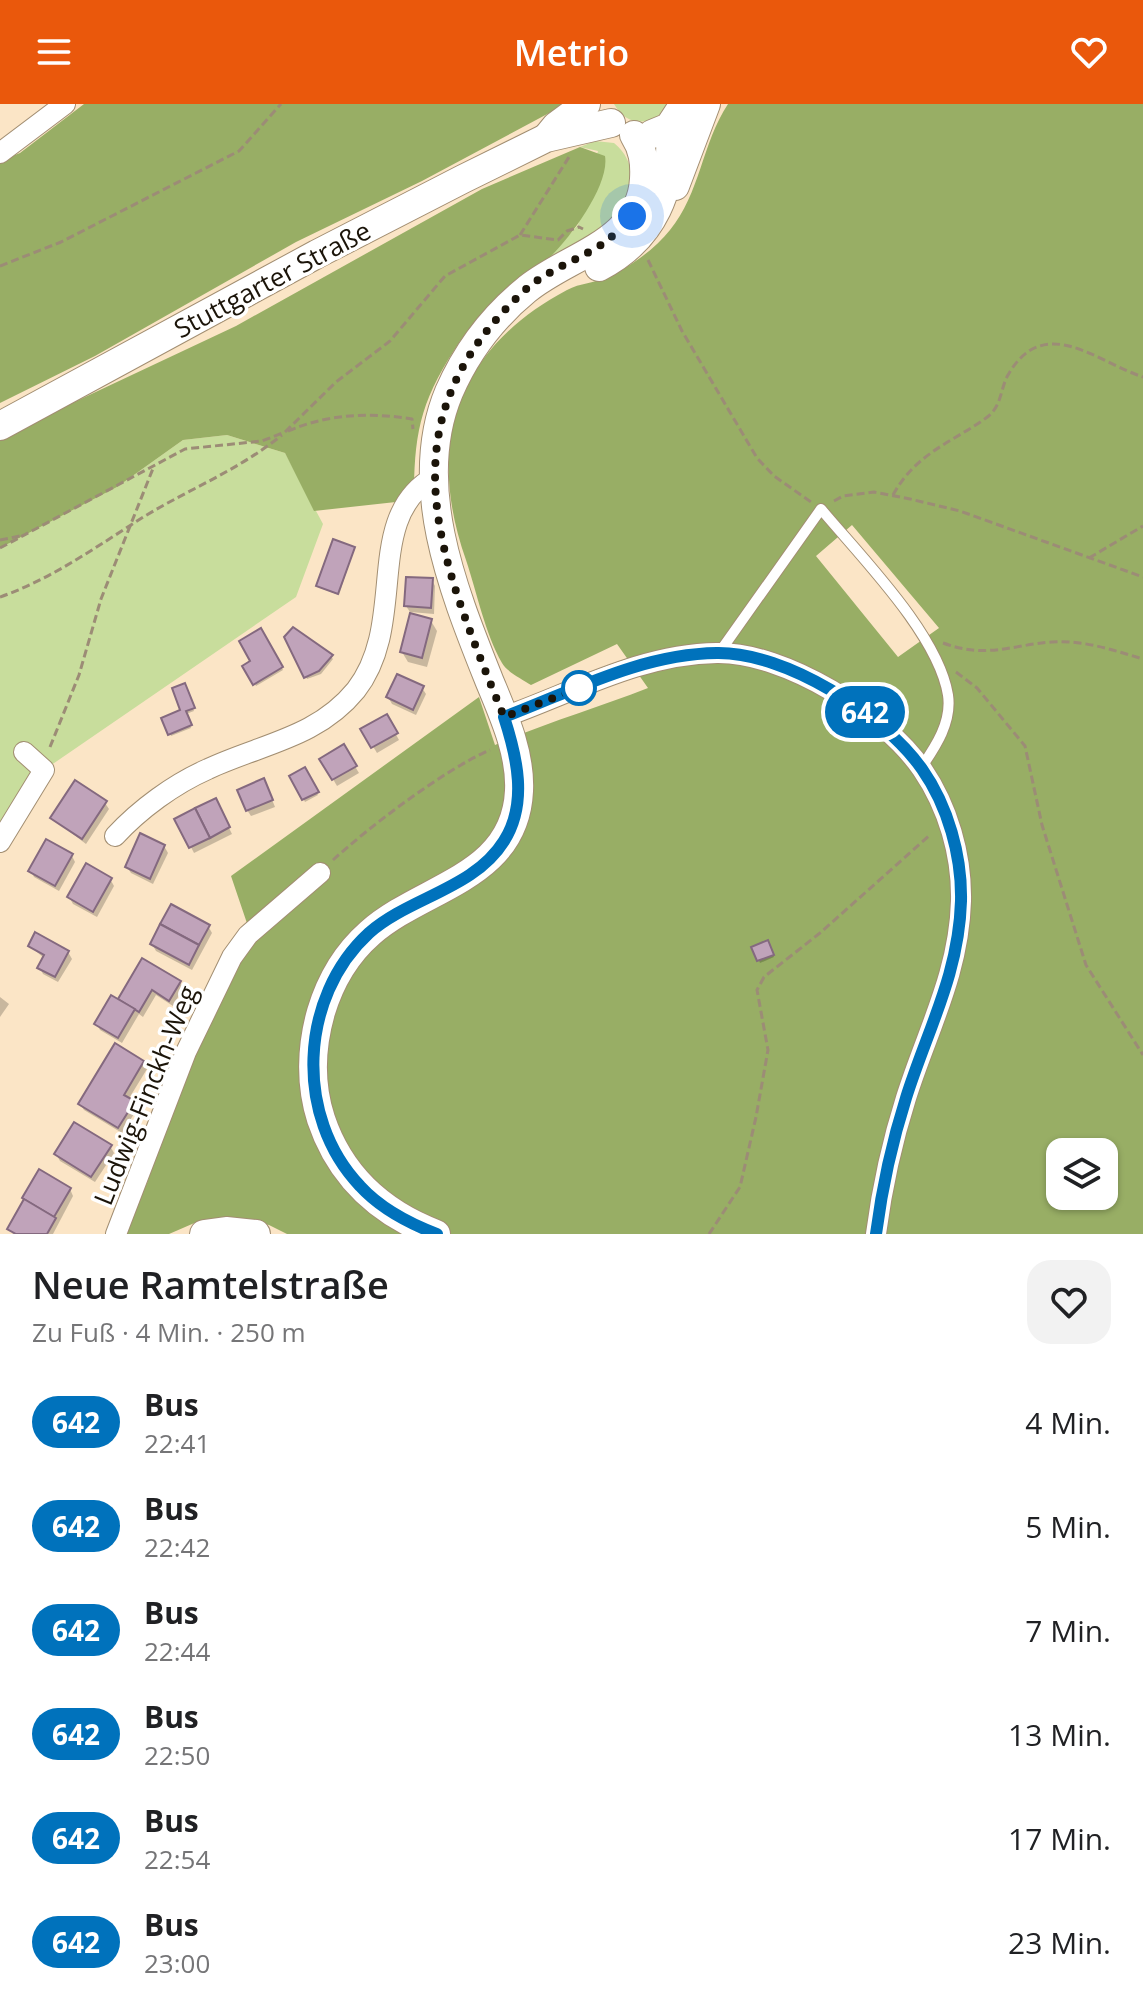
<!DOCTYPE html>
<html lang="de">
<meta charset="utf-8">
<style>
:root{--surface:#fff;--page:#f2f2f2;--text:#202124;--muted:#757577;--accent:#ea580c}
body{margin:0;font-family:"Open Sans",sans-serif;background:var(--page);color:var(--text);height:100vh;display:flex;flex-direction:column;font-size:30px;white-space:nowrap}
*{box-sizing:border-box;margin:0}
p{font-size:26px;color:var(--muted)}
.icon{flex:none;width:44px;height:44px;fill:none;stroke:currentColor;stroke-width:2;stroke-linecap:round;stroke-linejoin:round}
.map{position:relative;height:1130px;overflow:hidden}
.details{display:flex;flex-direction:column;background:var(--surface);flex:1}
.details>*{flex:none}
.badge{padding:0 16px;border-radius:26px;font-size:28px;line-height:52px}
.controls{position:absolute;left:1046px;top:1034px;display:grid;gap:16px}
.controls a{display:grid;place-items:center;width:72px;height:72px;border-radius:16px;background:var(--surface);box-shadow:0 2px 6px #0004;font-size:40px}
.you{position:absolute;width:40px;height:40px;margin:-20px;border:6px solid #fff;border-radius:50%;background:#1a73e8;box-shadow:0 0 0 12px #1a73e833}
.map>.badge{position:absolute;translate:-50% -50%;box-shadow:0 0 0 4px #fff}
.round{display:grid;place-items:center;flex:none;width:84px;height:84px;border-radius:24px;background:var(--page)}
.summary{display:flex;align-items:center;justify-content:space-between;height:136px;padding:0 32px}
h1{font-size:38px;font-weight:600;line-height:60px}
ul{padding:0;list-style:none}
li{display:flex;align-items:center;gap:24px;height:104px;padding:0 32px}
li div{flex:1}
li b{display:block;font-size:30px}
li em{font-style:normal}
li .badge{min-width:88px;font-weight:700;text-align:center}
header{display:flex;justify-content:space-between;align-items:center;height:104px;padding:0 32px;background:var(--accent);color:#fff;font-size:36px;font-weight:600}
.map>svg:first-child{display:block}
.green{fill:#c8dd9c}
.forest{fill:#98ae65;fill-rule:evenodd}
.shadow{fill:#0003}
.building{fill:#c0a3ba;stroke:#84697f;stroke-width:2}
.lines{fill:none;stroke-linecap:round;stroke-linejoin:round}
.lane-casing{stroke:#a28e72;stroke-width:12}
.street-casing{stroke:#a28e72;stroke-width:22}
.secondary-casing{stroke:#a28e72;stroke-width:30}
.path{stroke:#9c8c76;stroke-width:3;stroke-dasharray:8 4;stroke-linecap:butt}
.lane{stroke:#fff;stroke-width:10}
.street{stroke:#fff;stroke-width:20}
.secondary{stroke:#fff;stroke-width:28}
.line-casing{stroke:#fff;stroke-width:18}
.line{stroke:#0072bc;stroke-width:12}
.walk{stroke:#1b1409;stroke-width:8;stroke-dasharray:0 14.4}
.stop-dot{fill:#fff;stroke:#0072bc;stroke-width:4}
.labels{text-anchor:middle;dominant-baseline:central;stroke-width:7;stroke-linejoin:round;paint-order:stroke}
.street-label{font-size:26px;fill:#1b1409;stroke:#fff}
</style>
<header><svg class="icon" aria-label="menu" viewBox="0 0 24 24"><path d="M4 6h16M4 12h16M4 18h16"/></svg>Metrio<svg class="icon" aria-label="heart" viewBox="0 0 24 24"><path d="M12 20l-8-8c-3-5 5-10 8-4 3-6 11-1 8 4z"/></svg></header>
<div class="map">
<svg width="1143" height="1130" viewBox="0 0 1143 1130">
<rect width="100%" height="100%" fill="#fbe5c6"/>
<g class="green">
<path d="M614,0H670C654,21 629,26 614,0Z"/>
<path d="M595,37L614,39C645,64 629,104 602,125C586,138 564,147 546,157L578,121L598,47L580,43Z"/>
<polygon points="227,331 285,349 323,420 296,493 44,666 0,738 0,444 117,383 183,336"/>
</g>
<g class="forest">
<polygon points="84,0 566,0 422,77 296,138 95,252 0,299 0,57 20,49"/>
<path d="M728,0H1143V1130H287L269,1121L231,1113L199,1117L169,1130H124L147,1079L192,947L252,834L231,772L479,593L495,641C545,619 597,604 648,584L617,540L531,581C522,575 507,568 502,559C485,529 477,489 466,456C425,340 456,245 567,186C580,179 595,179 607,173C630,163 655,145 670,126C700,90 702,39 728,0ZM852,421L939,524L898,553L816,452ZM1060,1048H1104V1092H1060Z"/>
<path d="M580,43L605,52C610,81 569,136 547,156C534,169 516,177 503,189C485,206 468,224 455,245C419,300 414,333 414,396L314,407L285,349L227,331L183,336L117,383L0,444V333L236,222L482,85Z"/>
</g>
<g class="shadow">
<polygon points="354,445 339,491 320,484 319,482"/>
<polygon points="432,476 435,482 434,510 410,508 406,502"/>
<polygon points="431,517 437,527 427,563 408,558 402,548"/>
<polygon points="260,527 283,566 256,582 245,562 253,558"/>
<polygon points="287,533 331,553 333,555 321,570 307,575"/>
<polygon points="184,582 194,607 186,610 191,624 171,632 164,615 183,607"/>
<polygon points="422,584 426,590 416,611 392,600 388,593"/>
<polygon points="386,613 399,636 377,649 363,626"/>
<polygon points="343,643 359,669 337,682 322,656"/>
<polygon points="304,666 318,691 305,698 291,673"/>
<polygon points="267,683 275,703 251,712 247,706"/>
<polygon points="215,696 232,730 194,749 177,716"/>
<polygon points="105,699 109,705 86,740 52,714"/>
<polygon points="164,742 168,749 153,780 131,769 127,763"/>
<polygon points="72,752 75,758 59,787 34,773 31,767"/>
<polygon points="110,775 114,782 97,813 73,800 69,793"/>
<polygon points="208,822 212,829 192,866 156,847 152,840"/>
<polygon points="767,838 774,853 760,859 754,844"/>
<polygon points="30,842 68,848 72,855 58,878 43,870 40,864 45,855"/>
<polygon points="143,856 180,878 183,884 173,902 156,891 143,913 139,910 122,939 100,926 97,920 118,898"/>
<polygon points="0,893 9,900 0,913"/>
<polygon points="143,958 147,965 128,996 137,1005 122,1029 84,1006 80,1000"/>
<polygon points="110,1042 114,1049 95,1078 60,1057 56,1050"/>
<polygon points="70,1085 73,1092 53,1130 13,1130 10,1125"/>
</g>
<g class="building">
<polygon points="333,435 355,443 338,490 316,482"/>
<polygon points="406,473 433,474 431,504 404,502"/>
<polygon points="410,509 432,515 422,554 400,548"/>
<polygon points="293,523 333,551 319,567 304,574 284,533"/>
<polygon points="261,524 283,563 253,581 242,562 250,557 239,537"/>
<polygon points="397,570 424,582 413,606 386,593"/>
<polygon points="185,579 195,604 186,607 192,621 168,631 161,614 180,606 172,584"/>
<polygon points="387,610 398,629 371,644 360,625"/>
<polygon points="344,640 357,662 332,676 319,655"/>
<polygon points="305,663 319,688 302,696 289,672"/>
<polygon points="264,674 273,696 246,707 237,686"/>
<polygon points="75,676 107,697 82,735 50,714"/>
<polygon points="216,694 230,723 210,734 195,704"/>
<polygon points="195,704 210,734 189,744 174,715"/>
<polygon points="140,729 165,741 150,775 125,763"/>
<polygon points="46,735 73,750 55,782 28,767"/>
<polygon points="86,759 112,774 93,808 67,793"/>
<polygon points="171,800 210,821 199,841 160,820"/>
<polygon points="160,820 199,841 189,861 150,840"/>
<polygon points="35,828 69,847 55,873 37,864 44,851 28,842"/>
<polygon points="768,836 774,851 757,857 751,843"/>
<polygon points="142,854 181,877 169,897 152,886 139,908 118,895"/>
<polygon points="111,891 135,905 118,934 94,920"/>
<polygon points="115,939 144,957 124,991 135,997 118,1024 78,1000"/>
<polygon points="74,1018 112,1041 91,1073 54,1050"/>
<polygon points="39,1065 71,1084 54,1113 22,1094"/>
<polygon points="24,1095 56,1114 47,1130 16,1130 7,1125"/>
</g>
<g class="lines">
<g class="lane-casing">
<path id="lane" d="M719,549L821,405C861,453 938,530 948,591C952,618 936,642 921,664"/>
</g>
<g class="street-casing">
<g id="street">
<polyline points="0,49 65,0"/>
<path d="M504,613C574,588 641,550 717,549C785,548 884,610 922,665C948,703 962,751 961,797C959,870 927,927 906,994C892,1038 882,1084 876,1130"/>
<path d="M115,732C140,705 174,680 208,665C261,640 317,634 356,586C409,518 362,414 434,373"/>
<polyline points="0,738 44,666 24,648"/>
<polyline points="116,1130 186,948 232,853 248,831 320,769"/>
</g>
</g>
<g class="secondary-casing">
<g id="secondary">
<polyline points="652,30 669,23 684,0"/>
<polyline points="547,33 556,22 586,0"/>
<polyline points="675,82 706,0"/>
<path d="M599,163C653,135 676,84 669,23"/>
<polyline points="0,322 317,150 463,75 546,34 611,19"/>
<polyline points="204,1130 226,1127 256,1130"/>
<path d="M436,1130C381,1109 340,1072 321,1015C310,981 311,943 321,908C330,878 346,850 370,829C423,782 515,774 519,687C521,649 503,610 489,576C454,488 410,381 449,288C466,249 493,213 526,186C566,152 641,139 644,75C645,58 643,45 634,31"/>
</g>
</g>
<g class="path">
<polyline points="520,131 569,53"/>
<polyline points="648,156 682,227 757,354 774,372 811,398"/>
<polyline points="0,162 61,138 239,47 281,0"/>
<path d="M288,327C329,310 368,308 412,315L413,325"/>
<path d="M893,391C916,349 951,339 986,314C1002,303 1000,285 1008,271C1044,208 1097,258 1143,273"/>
<polyline points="834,397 843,392 874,388 910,395 960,407 1143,473"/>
<polyline points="0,436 20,432"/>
<polyline points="0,444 185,345 262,337 285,328 336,278 390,237 445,172 520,131 558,136 567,127 579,123 583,125"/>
<polyline points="1089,454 1143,422"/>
<path d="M0,493C52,475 99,441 145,412C193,383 237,367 282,331"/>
<path d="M943,539C987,555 1011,541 1052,538C1084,536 1113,546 1143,555"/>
<polyline points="956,568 977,584 1025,642 1042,721 1086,861 1143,951"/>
<polyline points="50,643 79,571 101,495 154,362"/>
<path d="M333,756C369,723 445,665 490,646"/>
<polyline points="709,1130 740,1083 756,1013 768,946 757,886 764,873 820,829 931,730"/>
</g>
<use href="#lane" class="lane"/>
<use href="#street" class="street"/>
<use href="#secondary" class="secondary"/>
</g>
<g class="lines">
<g class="line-casing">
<path id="line" d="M437,1130C408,1119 381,1105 360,1082C294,1013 299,893 369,829C410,793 474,785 504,737C528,699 517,653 504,613C573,587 641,550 717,549C786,548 883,610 922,665C948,702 962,752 961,797C959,870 927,927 906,994C892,1038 882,1084 876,1130"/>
</g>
<use href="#line" class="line"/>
<path class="walk" d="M579,584L504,613C441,457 379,322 523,188C544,168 571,159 596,144C610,136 621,124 632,112"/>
</g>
<circle class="stop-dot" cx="579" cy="584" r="16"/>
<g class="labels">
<g class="street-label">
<text transform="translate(272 175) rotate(-28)">Stuttgarter Straße</text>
<text transform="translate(145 991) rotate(-68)">Ludwig-Finckh-Weg</text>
</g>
</g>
</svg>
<div class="controls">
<a><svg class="icon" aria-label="layers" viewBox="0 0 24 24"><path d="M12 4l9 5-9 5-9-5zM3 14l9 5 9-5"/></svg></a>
</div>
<div class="you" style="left:632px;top:112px"></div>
<b class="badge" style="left:865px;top:608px;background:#0072bc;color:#fff">642</b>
</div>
<section class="details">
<div class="summary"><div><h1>Neue Ramtelstraße</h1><p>Zu Fuß · 4 Min. · 250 m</p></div><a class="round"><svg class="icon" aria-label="heart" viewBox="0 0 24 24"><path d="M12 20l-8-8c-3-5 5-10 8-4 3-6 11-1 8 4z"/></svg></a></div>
<ul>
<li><span class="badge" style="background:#0072bc;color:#fff">642</span><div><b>Bus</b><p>22:41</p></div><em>4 Min.</em></li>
<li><span class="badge" style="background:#0072bc;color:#fff">642</span><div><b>Bus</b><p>22:42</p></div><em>5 Min.</em></li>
<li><span class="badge" style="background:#0072bc;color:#fff">642</span><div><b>Bus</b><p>22:44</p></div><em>7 Min.</em></li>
<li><span class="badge" style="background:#0072bc;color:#fff">642</span><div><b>Bus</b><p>22:50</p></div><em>13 Min.</em></li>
<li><span class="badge" style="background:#0072bc;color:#fff">642</span><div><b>Bus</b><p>22:54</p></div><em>17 Min.</em></li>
<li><span class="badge" style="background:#0072bc;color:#fff">642</span><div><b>Bus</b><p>23:00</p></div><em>23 Min.</em></li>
</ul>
</section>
